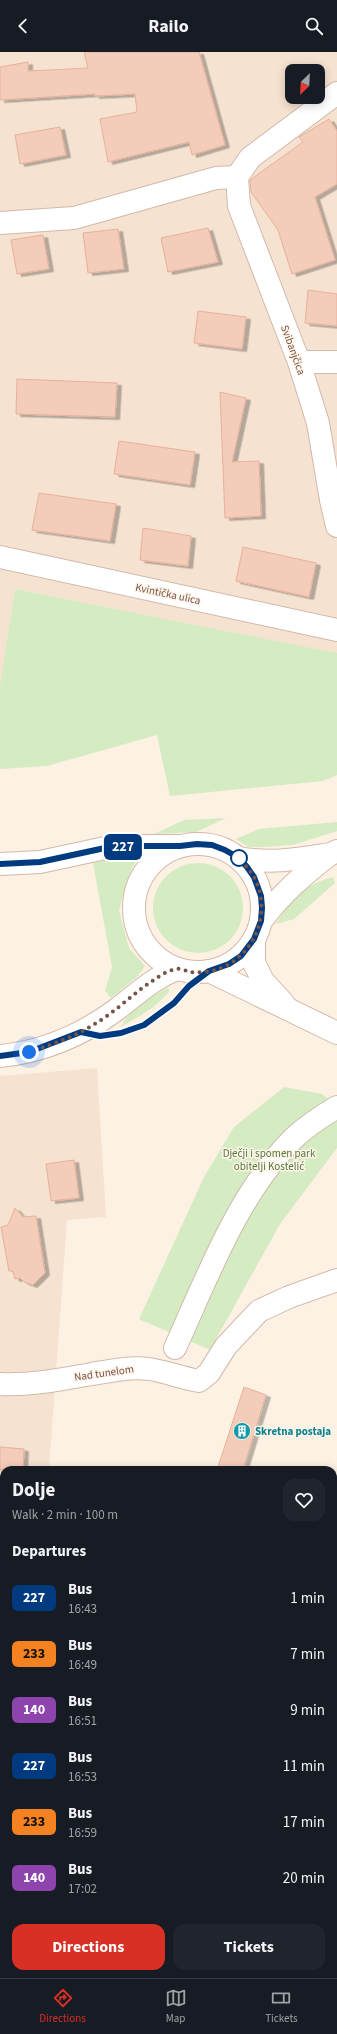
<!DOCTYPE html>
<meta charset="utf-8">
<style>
:root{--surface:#171b24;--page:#20242c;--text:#f1f3f6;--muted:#9ea1a6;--line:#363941;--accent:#d93025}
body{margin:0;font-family:"Source Sans 3",sans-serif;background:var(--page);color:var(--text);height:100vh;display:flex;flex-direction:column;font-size:15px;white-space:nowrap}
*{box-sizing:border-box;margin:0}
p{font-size:13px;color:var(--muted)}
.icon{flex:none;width:22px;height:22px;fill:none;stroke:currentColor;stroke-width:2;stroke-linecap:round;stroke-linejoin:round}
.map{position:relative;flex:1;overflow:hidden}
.sheet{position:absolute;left:0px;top:1414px;width:337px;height:512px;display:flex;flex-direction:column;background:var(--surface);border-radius:12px 12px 0 0;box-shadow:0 2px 10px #0003}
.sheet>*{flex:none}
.badge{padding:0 8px;border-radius:6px;font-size:14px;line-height:26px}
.needle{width:26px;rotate:204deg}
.buttons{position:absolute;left:285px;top:12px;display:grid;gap:8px}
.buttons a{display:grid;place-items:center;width:40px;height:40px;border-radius:8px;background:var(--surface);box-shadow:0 2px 10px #0003;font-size:20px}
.you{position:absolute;width:20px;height:20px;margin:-10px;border:3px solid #fff;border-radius:50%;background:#1a73e8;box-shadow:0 0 0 6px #1a73e833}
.map>.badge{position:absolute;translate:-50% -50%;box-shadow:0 0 0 2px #fff}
h2{padding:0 12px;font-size:15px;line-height:36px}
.round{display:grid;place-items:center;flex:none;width:42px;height:42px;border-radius:12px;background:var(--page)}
.summary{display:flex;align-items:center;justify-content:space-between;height:68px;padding:0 12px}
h1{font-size:19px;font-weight:700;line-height:30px}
.button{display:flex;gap:8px;margin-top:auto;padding:8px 12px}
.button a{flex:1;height:46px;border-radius:12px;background:var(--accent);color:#fff;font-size:16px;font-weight:700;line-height:46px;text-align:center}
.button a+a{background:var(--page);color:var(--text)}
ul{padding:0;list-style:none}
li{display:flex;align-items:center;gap:12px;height:56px;padding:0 12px}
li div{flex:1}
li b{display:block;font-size:15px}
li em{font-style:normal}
li .badge{min-width:44px;font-weight:700;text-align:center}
header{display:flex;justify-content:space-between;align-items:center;height:52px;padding:0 12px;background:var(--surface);font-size:18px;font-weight:700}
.menu{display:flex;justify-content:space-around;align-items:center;height:56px;border-top:1px solid var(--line);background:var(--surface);font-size:11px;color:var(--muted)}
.menu a{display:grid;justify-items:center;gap:2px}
.menu .on{color:var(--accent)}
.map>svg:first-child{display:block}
.residential{fill:#f5e2d1;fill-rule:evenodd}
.green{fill:#d5ebc1}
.building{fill:#f4ccba;stroke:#e7b199;filter:url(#shadow)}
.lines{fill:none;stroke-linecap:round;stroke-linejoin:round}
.street-casing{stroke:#d1b9ac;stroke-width:24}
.secondary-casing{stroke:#d4b9a9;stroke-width:24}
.street{stroke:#fff;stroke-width:22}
.secondary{stroke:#fff;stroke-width:22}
.line-casing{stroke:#fff;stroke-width:9}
.line{stroke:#003b80;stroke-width:6}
.walk{stroke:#765548;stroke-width:4;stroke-dasharray:0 7.2}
.stop-dot{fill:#fff;stroke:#003b80;stroke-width:2}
.labels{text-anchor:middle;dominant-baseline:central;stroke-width:3;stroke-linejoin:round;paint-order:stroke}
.street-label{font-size:11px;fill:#765548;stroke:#fff5ea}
.park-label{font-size:11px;fill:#52773d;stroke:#fff5ea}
.culture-label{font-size:11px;font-weight:bold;fill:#0d838f;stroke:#fff5ea;text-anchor:start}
</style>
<header><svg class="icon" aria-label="back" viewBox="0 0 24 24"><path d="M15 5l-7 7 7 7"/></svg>Railo<svg class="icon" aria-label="search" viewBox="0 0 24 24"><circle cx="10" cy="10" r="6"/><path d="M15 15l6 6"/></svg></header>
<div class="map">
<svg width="337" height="1926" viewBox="0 0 337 1926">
<defs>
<filter id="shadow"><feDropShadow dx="4.5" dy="2.5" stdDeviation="0" flood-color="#0004"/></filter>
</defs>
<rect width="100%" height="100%" fill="#fdf1e3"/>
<g class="residential">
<path d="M0,0H337V601L15,537L0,633ZM292,19H318V45H292Z"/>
<polygon points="97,1016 106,1165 67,1168 49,1418 4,1418 4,1609 0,1604 0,1024"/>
</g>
<g class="green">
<polygon points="15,537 337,601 337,723 323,729 170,744 157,683 47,714 0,717 0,633"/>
<polygon points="226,766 196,780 154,782 184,768"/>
<polygon points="337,770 337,779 293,793 265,795 248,795 236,787 259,777"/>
<polygon points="137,806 127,828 119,859 129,896 145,914 138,924 111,946 105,939 112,915 93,811 107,808"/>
<circle cx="198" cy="856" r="45"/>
<path d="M333,825L335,831L294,867L276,872C293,845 302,834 333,825Z"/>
<path d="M167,936L170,938C157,955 140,964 122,974C130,956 150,945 167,936Z"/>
<polygon points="284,1035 322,1042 337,1054 337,1096 280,1172 210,1298 139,1267 204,1125 234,1075"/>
<polygon points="0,1604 4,1609 4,1922 239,1922 241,1926 0,1926"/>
<polygon points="337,1774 337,1926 317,1926 317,1922 333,1922 333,1781"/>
</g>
<g class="building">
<polygon points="84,0 199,0 225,93 192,103 189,90 108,110 100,67 137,60 135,42 95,44 95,42 0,48 0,15 28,10 28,19 88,16"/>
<polygon points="329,67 337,79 337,132 315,145 335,208 292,222 278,178 251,140 250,128 303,90 299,85"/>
<polygon points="60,75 66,103 20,112 15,83"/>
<polygon points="208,176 218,210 168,220 161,186"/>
<polygon points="118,177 124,217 88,221 83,181"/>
<polygon points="43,183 49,217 17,222 11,188"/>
<polygon points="308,238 337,242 337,274 305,271"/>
<polygon points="198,259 246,265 242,297 194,291"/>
<polygon points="17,327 117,331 115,365 16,362"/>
<polygon points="220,340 246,346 232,410 259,409 261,464 225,466"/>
<polygon points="119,389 195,400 190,433 114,422"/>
<polygon points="39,441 116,452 110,489 32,478"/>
<polygon points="143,476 191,484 188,514 140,508"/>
<polygon points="243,495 316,511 309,545 236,529"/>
<polygon points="74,1108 79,1146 51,1149 46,1112"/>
<polygon points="15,1156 23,1165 36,1164 45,1221 33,1233 24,1230 20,1226 15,1227 13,1219 9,1219 1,1175 8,1173"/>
<polygon points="244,1335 266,1343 243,1418 217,1418"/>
<polygon points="0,1395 24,1397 23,1418 0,1418"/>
</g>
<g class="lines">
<g class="street-casing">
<g id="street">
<polyline points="337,41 250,106 237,125 239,154 299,310 318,371 331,448 337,474"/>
<polyline points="0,171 74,166 216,126 237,125"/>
<polyline points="299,310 337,310"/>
<polyline points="0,505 337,578"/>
<path d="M175,1296C207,1226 239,1139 295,1085C308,1073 322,1064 337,1055"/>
<path d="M0,1332C42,1334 83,1322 124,1317C154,1313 171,1324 199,1329L209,1321L226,1294L259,1259L289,1245L337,1228"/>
<polyline points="0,1594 4,1598"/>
<polyline points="333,1717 337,1718"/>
</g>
</g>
<g class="secondary-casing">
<g id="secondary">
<circle cx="198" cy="856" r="64"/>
<path d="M239,806C272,812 298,807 331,802L337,799"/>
<polyline points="0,812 40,810 105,796 133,794 178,794"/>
<path d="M261,869C282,841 302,824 330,802"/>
<polyline points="254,887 254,911 263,929 284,952"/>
<polyline points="209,919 337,981"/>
<path d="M0,1004C42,1000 82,983 116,958C137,942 153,926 177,917"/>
</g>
</g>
<use href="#street" class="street"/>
<use href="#secondary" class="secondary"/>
</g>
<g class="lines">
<g class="line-casing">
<polyline id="line" points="0,812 40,810 105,796 133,794 180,794 197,792 212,793 225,798 239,806 247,815 254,825 261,844 262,856 261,869 254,887 241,904 229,912 209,919 189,934 174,951 144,973 121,981 100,984 81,980 29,1000 0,1004"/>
</g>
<use href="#line" class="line"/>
<path class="walk" d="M29,1000C54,992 79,983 101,968C121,955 137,938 157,926C162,922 170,918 176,917C181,916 186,919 191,920C198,921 208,920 215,918C254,907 273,861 254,825C250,818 244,812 239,806"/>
</g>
<defs>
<g id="building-disc" transform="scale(0.9)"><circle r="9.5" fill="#0f9aa8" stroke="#fff5ea"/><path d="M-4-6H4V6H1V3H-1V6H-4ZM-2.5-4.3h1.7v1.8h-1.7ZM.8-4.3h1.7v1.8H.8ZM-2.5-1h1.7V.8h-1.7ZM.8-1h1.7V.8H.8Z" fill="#fff"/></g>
</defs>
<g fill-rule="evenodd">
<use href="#building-disc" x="242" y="1379"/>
</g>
<circle class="stop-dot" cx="239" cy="806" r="8"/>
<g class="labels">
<g class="street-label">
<text transform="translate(293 298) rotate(70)">Svibanjčica</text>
<text transform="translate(168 542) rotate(12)">Kvintička ulica</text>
<text transform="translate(104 1321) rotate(-8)">Nad tunelom</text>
</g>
<g class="park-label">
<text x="269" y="1101">Dječji i spomen park<tspan x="269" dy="13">obitelji Kostelić</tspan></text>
</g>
<g class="culture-label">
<text x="255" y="1379">Skretna postaja</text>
</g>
</g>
</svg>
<div class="buttons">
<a><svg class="needle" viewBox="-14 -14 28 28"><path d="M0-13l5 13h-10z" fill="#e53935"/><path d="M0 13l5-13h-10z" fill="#9ea1a6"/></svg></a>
</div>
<div class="you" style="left:29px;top:1000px"></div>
<b class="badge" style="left:123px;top:795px;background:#003b80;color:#fff">227</b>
<section class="sheet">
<div class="summary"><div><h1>Dolje</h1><p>Walk · 2 min · 100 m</p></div><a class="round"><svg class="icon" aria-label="heart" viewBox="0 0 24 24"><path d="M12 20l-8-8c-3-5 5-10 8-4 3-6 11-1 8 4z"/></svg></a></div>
<h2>Departures</h2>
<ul>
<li><span class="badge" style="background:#003b80;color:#fff">227</span><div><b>Bus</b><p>16:43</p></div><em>1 min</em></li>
<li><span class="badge" style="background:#f58220;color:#111">233</span><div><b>Bus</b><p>16:49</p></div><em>7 min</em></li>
<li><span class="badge" style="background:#8e44ad;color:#fff">140</span><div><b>Bus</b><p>16:51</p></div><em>9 min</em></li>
<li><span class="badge" style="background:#003b80;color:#fff">227</span><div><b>Bus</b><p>16:53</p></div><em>11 min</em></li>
<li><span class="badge" style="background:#f58220;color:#111">233</span><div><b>Bus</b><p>16:59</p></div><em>17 min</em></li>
<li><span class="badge" style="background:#8e44ad;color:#fff">140</span><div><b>Bus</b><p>17:02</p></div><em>20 min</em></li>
</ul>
<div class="button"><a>Directions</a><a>Tickets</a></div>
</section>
</div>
<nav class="menu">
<a class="on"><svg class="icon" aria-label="directions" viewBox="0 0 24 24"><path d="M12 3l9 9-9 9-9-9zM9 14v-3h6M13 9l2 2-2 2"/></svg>Directions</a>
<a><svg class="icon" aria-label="map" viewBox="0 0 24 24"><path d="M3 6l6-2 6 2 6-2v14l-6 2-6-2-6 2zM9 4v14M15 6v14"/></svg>Map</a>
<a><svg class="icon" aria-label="tickets" viewBox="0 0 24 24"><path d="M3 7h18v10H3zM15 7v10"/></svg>Tickets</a>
</nav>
